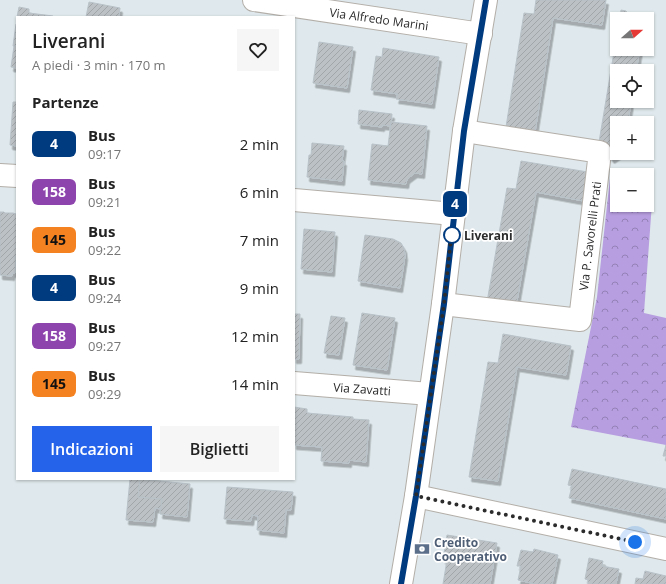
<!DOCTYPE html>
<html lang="it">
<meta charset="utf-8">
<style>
:root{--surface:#fff;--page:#f6f6f6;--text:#222;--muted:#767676;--accent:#2563eb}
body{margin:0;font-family:"Open Sans",sans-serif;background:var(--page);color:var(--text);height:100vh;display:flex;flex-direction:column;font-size:15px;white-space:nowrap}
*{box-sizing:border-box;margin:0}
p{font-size:13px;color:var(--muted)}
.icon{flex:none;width:22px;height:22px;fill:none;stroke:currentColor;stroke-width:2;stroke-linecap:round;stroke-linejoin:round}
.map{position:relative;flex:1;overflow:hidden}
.details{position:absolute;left:16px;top:16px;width:279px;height:464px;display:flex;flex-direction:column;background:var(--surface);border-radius:0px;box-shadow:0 1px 3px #0004}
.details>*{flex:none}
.badge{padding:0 8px;border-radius:6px;font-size:14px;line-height:26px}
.needle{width:26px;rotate:69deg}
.buttons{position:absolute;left:610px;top:12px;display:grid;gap:8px}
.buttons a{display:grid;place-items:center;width:44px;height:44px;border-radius:0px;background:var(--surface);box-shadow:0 1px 3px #0004;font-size:20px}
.you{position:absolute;width:20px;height:20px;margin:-10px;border:3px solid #fff;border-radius:50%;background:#1a73e8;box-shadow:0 0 0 6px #1a73e833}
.map>.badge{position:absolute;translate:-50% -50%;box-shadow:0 0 0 2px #fff}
h2{padding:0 16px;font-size:15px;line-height:36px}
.round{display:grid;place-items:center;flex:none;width:42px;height:42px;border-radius:0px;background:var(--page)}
.head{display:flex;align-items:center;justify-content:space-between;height:68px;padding:0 16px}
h1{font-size:19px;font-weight:600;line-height:30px}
.button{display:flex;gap:8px;margin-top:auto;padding:8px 16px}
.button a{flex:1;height:46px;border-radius:0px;background:var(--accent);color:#fff;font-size:16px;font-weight:600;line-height:46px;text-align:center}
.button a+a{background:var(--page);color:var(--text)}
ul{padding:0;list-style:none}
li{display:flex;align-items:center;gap:12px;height:48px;padding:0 16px}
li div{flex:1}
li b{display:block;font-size:15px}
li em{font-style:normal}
li .badge{min-width:44px;font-weight:700;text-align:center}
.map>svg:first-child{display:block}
.forest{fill:url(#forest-crowns);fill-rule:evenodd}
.building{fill:url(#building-hatch);stroke:#b8c2c8;filter:url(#shadow)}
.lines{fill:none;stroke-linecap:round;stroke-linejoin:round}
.minor-casing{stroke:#b3aea8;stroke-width:24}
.minor{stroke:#fff;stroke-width:22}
.line-casing{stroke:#fff;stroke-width:9}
.line{stroke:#003b80;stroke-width:6}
.walk{stroke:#2c2c2c;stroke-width:4;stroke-dasharray:0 7.2}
.stop-dot{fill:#fff;stroke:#003b80;stroke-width:2}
.labels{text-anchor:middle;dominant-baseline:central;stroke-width:3.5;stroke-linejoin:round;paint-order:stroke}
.street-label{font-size:12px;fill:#2c2c2c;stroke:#fff}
.stop-label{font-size:12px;font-weight:bold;fill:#2c2c2c;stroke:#fff;text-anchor:start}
.service-label{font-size:12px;font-weight:bold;fill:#4e5e75;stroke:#fff;text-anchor:start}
</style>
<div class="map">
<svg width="666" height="584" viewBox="0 0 666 584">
<defs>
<pattern id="forest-crowns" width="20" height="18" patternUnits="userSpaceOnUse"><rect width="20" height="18" fill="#b79ee0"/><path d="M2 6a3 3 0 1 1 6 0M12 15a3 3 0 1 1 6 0" fill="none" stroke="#9581b6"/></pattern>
<pattern id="building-hatch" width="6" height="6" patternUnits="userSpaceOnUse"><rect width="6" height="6" fill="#bbc1c5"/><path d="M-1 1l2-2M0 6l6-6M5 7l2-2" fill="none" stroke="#a1a6a9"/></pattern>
<filter id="shadow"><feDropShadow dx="2.5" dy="4.5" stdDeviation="0" flood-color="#0004"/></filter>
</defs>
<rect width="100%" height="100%" fill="#dfe8ec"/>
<path class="forest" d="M611,169L654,175L644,313L666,318V445L571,427L597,297ZM617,175H647V205H617Z"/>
<g class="building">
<polygon points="536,0 606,0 602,25 553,18 535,132 506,127 524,13 534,14"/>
<polygon points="89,2 120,8 119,17 86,17"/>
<polygon points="19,7 29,9 29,13 53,16 53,17 17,17"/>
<polygon points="621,10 626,11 632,19 620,19"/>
<polygon points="16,24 17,24 17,46 13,46"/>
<polygon points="617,34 617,49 640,49 636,71 617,71 617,101 631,101 628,123 617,123 617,153 621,153 612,159 599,142"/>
<polygon points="319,42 353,47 347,88 313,83"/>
<polygon points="14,46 17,46 17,68 11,67"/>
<polygon points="383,48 439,57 432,104 396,99 398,94 371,90 376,56 382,57"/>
<polygon points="13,102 17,102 17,146 10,145"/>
<polygon points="359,110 392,114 391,126 382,125 382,127 358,124"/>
<polygon points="391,122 427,126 422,174 415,173 407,179 406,184 368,180 372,144 388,146"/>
<polygon points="312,143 344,146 342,161 344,161 342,181 307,177 309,155 311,155"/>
<polygon points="521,161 588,172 584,201 536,192 516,307 487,302 507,188 516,189"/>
<polygon points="0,212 4,212 5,213 13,213 16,214 17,216 17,245 16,245 16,248 17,250 17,256 15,256 15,259 16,260 15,273 12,273 12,276 0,275"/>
<polygon points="304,229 335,232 332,272 301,269"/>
<polygon points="365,235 393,239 401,243 404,248 405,256 400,288 358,281"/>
<polygon points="362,313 395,318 387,370 353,365"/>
<polygon points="294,314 300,314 299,359 294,359"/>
<polygon points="331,316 345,318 339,355 324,353"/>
<polygon points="503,334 571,346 566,375 517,367 498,481 469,477 488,362 498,363"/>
<polygon points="294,407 307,409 307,413 353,417 353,419 369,420 366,462 349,460 349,463 321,461 322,447 294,445"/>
<polygon points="666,445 666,456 663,456"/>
<polygon points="572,469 666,489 666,519 569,498 572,486 568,485"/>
<polygon points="130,479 140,479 138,497 162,499 161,509 155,508 153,522 126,520"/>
<polygon points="140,479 190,484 187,517 160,514 162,499 138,497"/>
<polygon points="227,487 293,492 291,510 286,510 284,533 257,530 258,516 252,515 251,521 224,519"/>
<polygon points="447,535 497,543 490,584 443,584 447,560 443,560"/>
<polygon points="534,549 558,555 552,584 536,584 518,580 521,566 517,566 521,550 533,552"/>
<polygon points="589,558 603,561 602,566 619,569 616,584 588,584 588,580 585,579"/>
<polygon points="645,571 666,576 666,584 635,584 636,578 643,579"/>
</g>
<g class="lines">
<g class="minor-casing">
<g id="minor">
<polyline points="254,0 481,34"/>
<polyline points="0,175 17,176"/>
<polyline points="294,200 454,214"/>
<polyline points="443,304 580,320 600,152 464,131"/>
<polyline points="294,383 430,394"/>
<polyline points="416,496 666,549"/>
<polyline points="401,584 416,496 443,304 464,131 486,0"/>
</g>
</g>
<use href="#minor" class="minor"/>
</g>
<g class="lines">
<g class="line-casing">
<polyline id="line" points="401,584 416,496 444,304 464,131 486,0"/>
</g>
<use href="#line" class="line"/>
<polyline class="walk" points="452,235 452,229 444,304 416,496 635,542"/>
</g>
<defs>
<g id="bank-bare" transform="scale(1.2)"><path d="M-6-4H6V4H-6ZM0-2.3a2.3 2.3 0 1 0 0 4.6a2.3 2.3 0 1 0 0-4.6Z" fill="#5c6f8a" stroke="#fff" stroke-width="2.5" paint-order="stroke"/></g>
</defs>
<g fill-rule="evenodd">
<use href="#bank-bare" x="422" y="549"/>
</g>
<circle class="stop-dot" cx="452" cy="235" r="8"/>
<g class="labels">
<g class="street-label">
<text transform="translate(379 19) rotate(8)">Via Alfredo Marini</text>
<text transform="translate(590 236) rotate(-83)">Via P. Savorelli Prati</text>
<text transform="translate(362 389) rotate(4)">Via Zavatti</text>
</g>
<g class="stop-label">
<text x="464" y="235">Liverani</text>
</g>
<g class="service-label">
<text x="434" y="542">Credito<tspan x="434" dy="14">Cooperativo</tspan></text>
</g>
</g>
</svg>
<div class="buttons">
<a><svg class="needle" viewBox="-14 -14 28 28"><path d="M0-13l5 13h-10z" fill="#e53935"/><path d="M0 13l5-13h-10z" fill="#767676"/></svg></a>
<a><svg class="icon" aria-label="locate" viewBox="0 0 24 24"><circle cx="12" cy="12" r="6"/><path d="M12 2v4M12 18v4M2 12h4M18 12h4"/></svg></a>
<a>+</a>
<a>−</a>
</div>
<div class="you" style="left:635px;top:542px"></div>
<b class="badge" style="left:455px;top:204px;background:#003b80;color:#fff">4</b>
<section class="details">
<div class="head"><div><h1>Liverani</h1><p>A piedi · 3 min · 170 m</p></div><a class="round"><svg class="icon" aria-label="heart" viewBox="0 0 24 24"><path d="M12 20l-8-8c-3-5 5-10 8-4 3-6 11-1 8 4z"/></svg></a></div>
<h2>Partenze</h2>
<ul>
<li><span class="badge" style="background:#003b80;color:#fff">4</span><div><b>Bus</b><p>09:17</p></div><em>2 min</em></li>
<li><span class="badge" style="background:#8e44ad;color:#fff">158</span><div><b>Bus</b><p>09:21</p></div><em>6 min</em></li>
<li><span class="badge" style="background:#f58220;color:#111">145</span><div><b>Bus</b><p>09:22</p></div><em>7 min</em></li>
<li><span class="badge" style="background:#003b80;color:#fff">4</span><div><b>Bus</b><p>09:24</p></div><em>9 min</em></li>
<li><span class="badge" style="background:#8e44ad;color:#fff">158</span><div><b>Bus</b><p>09:27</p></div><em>12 min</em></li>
<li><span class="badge" style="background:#f58220;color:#111">145</span><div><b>Bus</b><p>09:29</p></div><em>14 min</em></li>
</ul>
<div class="button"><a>Indicazioni</a><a>Biglietti</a></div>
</section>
</div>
